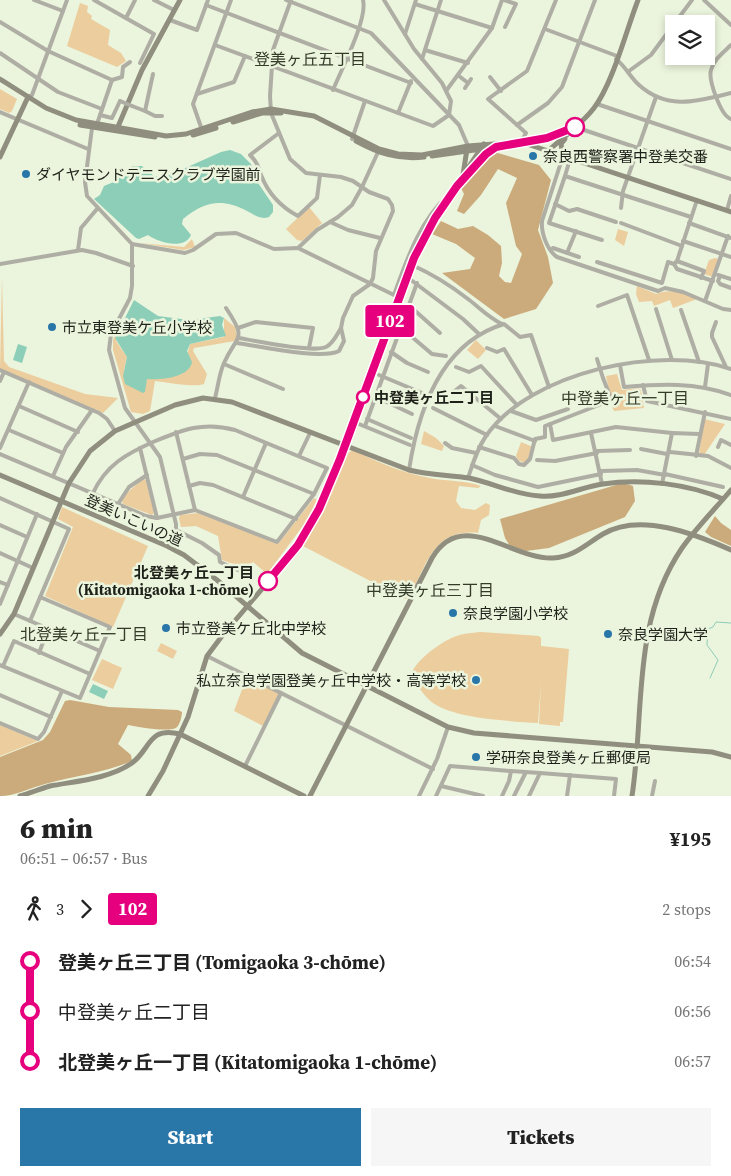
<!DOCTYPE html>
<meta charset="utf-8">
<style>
:root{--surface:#fff;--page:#f6f6f6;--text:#222;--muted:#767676;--accent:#2976a8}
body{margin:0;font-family:"Source Serif 4","Noto Sans JP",serif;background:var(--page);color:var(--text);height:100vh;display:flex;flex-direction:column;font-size:19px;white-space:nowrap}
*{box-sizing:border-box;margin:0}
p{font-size:16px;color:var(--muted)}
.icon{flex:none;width:28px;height:28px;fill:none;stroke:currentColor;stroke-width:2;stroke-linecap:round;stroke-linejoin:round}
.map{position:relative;height:796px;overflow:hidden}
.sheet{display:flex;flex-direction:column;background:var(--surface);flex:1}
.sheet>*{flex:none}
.badge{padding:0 10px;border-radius:4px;font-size:18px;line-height:32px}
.controls{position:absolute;left:665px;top:15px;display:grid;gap:10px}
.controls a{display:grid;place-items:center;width:50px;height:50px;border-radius:0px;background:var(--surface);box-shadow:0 2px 8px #0003;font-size:25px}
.map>.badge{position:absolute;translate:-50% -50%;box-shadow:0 0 0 2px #fff}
.legs{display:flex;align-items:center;gap:8px;height:55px;padding:0 20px;font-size:16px}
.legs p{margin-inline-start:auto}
.headline{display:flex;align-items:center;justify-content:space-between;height:85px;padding:0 20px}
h1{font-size:28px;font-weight:800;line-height:38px}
.button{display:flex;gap:10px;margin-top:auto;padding:10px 20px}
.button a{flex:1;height:58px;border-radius:0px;background:var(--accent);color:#fff;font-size:20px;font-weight:800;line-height:58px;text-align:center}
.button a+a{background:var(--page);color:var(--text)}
ul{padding:0 20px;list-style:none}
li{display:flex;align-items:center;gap:18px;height:50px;font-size:19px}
li i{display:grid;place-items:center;width:8px;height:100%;margin:0 6px;background:currentColor}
li i::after{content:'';width:12px;height:12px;margin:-6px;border:4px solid;border-radius:50%;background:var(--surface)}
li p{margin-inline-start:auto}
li:first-child i{background:linear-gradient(#0000 50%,currentColor 0)}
li:last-child i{background:linear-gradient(currentColor 50%,#0000 0)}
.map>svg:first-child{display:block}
.green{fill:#eccd9e}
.forest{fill:#cbab7b}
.water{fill:#8dceb8}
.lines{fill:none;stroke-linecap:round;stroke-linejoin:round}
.stream{stroke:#8dceb8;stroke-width:1}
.street{stroke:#afaea4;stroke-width:4}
.secondary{stroke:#908e7f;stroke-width:5}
.street-bridge{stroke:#afaea4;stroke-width:4}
.line-1-casing{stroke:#fff;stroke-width:11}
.line-1{stroke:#e6007e;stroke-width:8}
.stop-1-dot{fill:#fff;stroke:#e6007e;stroke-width:2.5}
.poi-dot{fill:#2976a8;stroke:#ebf4dc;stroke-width:2}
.labels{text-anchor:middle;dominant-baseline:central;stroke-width:5;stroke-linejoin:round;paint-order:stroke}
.poi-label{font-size:15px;fill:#1e2119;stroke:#ebf4dc;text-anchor:start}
.stop-label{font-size:15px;font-weight:bold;fill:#1e2119;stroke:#ebf4dc;text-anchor:start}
.street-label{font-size:15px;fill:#1e2119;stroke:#ebf4dc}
.neighbourhood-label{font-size:16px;fill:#333a28;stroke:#ebf4dc}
</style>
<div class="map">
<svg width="731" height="796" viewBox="0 0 731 796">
<rect width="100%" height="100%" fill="#ebf4dc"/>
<g class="green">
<polygon points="80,3 88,6 87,12 92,16 91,19 110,30 108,45 121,53 126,61 117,67 67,46"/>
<polygon points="0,89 17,99 12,111 9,113 0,109"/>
<polygon points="309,207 322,223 302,241 297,240 286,229"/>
<polygon points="618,229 628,232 624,246 615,240"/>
<polygon points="192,239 195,247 184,250 139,243 184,247"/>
<polygon points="715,258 719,259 713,277 704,274 709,260"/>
<polygon points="2,277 4,361 9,367 85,394 118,398 103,413 0,369"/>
<path d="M637,286L656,294C670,288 683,293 697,299L673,308L670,300L654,306L652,301L639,302L636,294Z"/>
<path d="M224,318L235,327L237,337L235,341L194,348L193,351L207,374L204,384C195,388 166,382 155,381L150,411L143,414L131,412L113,350V340L116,333V341L127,357L124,370L135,388L141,391L147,379L182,374L190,344L224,337Z"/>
<polygon points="476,340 486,350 478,359 467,350"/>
<polygon points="617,374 622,390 638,388 641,390 644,408 614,411 613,409 606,376"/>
<polygon points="704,419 725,424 704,455 699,454"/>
<polygon points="424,431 436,438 444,446 442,451 421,444"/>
<polygon points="521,442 533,447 529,459 524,463 518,460 516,456"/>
<path d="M353,450C379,463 405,474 435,479C451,481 466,481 481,486L478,488L459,486L456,501L461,508L475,510L486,503L490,505L489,515L481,520L478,533C434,528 426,565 410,597L405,599L303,546L324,509L348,453Z"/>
<polygon points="143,479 146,480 154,513 152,515 123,504 122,500 128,492"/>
<polygon points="314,498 317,500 305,523 267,574 253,562 245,568 222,560 218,536 196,526 181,527 179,518 180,515 198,513 278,544"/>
<polygon points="62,507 148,546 113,627 45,596 73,527 58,519"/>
<path d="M481,632L539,636L541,638V646L569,649L563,722H560V726L539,724L541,683L538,723C510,721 456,719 433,703C427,699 422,691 417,686L413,687C399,671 440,642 454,637C463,633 472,633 481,632Z"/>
<polygon points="161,643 177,651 173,659 157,651"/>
<polygon points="102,659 122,668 113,689 92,680"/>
<polygon points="247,676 281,693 265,727 234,711"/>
<polygon points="0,725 38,741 0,756"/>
</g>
<g class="forest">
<polygon points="494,152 539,165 551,180 538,230 548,257 553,283 536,309 504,319 442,273 470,269 475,258 456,244 432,234 441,221 458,229 473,226 488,235 501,246 502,263 499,276 505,282 511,283 522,254 516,246 506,203 517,178 498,169 481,195 464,214 457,211 464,194 461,188"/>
<polygon points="623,483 633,486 635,501 625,517 549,548 526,551 510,546 505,538 500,519"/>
<polygon points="715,516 721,523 731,530 731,546 711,537 705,532"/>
<path d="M70,700L109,707L178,710L182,712C182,716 180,724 177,727C171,733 137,727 128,725L118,744L131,755L132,761C104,773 74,776 45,784C30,788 15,796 0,796V757L43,740L50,732L65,701Z"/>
</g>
<g class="water">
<path d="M230,150L241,154L251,164L256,180L273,205V212L269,217C260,220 255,215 247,211C222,198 205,201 183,219L182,224L191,235C185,250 159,243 148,235L139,239L136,238L94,199L100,195L104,186L116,181L132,166H142L154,176L163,178L221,152Z"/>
<path d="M134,300L158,316L189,320L220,316L224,318L222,325L226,336L190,344L187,351L192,362C189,378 160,380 147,379L145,392L143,393L125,384L123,376L127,357L115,338Z"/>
<polygon points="18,344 27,347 22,363 13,360"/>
<polygon points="93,684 108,691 104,699 89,692"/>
</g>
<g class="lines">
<polyline class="stream" points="710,678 718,660 707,645 708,629 713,627 716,622 731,623"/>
<g class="street">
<polyline points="34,0 63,11"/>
<polyline points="94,0 154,34 140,63"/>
<polyline points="154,0 174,10"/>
<polyline points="286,0 371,33 459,125 468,146"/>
<polyline points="504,0 516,4 505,27"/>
<polyline points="704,0 731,25"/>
<polyline points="415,4 492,28"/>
<polyline points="206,5 411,83"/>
<polyline points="126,18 135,0"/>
<polyline points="170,20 197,30 208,0"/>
<polyline points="0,22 48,51 112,80 97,124 92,128 85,182 87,196 132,244 132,286 130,298 111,334 109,350 125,408 160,457 176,524 176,530 167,546"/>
<polyline points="674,24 692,0"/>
<polyline points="545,29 617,56"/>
<polyline points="405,34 416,0"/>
<polyline points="215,45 433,126 449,115 451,101 442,83 414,49 384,0"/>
<path d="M731,45C724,52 714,59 711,70C708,80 721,116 731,119"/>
<polyline points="425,50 468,63"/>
<polyline points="0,53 58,92 102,109"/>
<polyline points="422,59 441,0"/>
<path d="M616,59C626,67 630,77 639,85C668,111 698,101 731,93"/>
<polyline points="629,71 651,55 674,24"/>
<polyline points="459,76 468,83"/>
<polyline points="490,77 501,91"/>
<polyline points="112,80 122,77 123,67 130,62"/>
<polyline points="465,88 471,79"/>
<path d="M333,90C341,70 368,19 363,0"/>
<polyline points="446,91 492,28 502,0"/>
<polyline points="197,94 234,82 245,56"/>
<polyline points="28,97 32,95 67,0"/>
<polyline points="597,104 731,149"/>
<polyline points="132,106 145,111 153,74"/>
<polyline points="145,111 155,116 162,116"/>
<polyline points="0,112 88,149"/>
<polyline points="398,113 411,81"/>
<polyline points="100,115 112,118 120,101"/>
<polyline points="517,125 548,103 562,87 595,0"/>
<polyline points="575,127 731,179"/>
<polyline points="202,130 193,104 231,0"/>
<path d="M279,133L250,155C257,162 258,166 261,175C268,193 281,207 298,216L317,198L320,175"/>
<polyline points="352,139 365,101"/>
<polyline points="521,142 526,133 488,99 527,71 556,0"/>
<path d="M563,156L542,221C541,233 547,250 557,257L658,291L665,288L683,292L723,309L731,310"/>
<polyline points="570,159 565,176 691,217"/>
<polyline points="565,176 549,223 602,240"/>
<polyline points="555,204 569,211 577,209 616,222"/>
<polyline points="621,208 623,191 656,97"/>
<polyline points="727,210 731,196"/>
<polyline points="330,222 348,230 380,238"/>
<polyline points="621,223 682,246"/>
<polyline points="689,223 731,238"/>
<polyline points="683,241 731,257"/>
<path d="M132,244L185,253L193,250L216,234L236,233L274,249L298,248L394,295C406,262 420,219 448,196"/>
<polyline points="298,248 317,230 338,217 352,205 362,187 379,150"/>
<polyline points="553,248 579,257"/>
<polyline points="78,250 81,228 97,209"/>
<polyline points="567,253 576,231"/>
<polyline points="677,261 704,271 701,278"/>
<polyline points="597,262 662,283 668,262 674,264 677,261 697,200"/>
<polyline points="0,264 82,250 96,253 133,266"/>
<polyline points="674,264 677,269 713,281"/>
<path d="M412,265C432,274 450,285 468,299C480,308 488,317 502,324"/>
<polyline points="718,275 731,279"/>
<polyline points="720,276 718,281 720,284 731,288"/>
<polyline points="407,277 463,319 479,334"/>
<polyline points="705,301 728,236"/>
<polyline points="598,306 627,295 649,360"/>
<polyline points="407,307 413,309 440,333"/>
<polyline points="656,309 672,360"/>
<polyline points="681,310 699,362"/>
<polyline points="716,322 712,333 712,337 726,367"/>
<polyline points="238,328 256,322 313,328 309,348"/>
<polyline points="399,329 405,331 432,354 446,356"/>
<path d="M239,338C256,341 313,353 326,347C334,343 337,334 341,328"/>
<path d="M237,343C259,346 321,360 339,351L344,341L341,328L343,318L353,296L370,284L373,278L376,251L393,211L392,205L388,199L369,192L353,181L341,177L306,173L290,159L271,113L270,96L273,50L291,0"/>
<polyline points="487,348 497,352 504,349 532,395"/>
<polyline points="391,352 407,363 428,372"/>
<polyline points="224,364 283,389"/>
<path d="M620,365L624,387C661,384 695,382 731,395"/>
<polyline points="456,367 469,372 481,366 517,405"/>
<polyline points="0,370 99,413 107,419 115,431"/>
<polyline points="379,375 422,393"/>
<polyline points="0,381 4,372"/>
<polyline points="643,385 647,401 731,419"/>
<polyline points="705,387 708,364"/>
<polyline points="442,391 451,394 461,386 501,419"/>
<polyline points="376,397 412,414"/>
<path d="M215,398C218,387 219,374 224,363C237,334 248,341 226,308"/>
<polyline points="19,406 78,432"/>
<polyline points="433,408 487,435"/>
<polyline points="511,411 536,420 568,409"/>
<polyline points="367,419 411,438"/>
<polyline points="354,422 410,445"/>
<polyline points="550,424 553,440 616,427 672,433"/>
<polyline points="365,426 417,283"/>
<polyline points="495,426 535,441"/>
<polyline points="9,430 63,453"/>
<polyline points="176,432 195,510"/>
<polyline points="591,433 602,484"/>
<polyline points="445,443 452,448 476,453"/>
<polyline points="479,447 514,458 519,464 524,465 530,459 535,439 545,437 545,426 609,401 610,396 603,378"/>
<polyline points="718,447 721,440 731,445"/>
<polyline points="0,448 29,382"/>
<polyline points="140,448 157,518"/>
<polyline points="641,449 667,454"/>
<polyline points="597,451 630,450"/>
<polyline points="670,452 708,456 731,468"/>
<path d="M0,454L146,516L157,518L195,510L277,542L314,494L327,468L235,430C203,421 182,430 153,442C126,454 106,465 93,493"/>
<polyline points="299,456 310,433"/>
<polyline points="696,456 705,412"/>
<polyline points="183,459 200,454 217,455 314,494"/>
<polyline points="537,460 555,461 597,453"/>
<polyline points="472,465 495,475 538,487 601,474"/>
<path d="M409,470C418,411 441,343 504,324L520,337L531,335L549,387"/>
<polyline points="601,471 637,470 665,475"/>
<polyline points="665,474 723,487"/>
<polyline points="53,476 66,447 92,410"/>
<path d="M468,478C473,463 477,449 486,436C530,372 660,344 731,369"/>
<polyline points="662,484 672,433 699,434"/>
<polyline points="189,486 200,483 213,485 296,519"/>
<polyline points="243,497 266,443"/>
<polyline points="0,498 69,529 30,621"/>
<polyline points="118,504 129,487 147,475"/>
<polyline points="0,525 27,537"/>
<polyline points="176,530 202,543 219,555 220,562 240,571"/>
<polyline points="0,553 33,568"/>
<polyline points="0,582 8,585"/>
<polyline points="0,604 37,514"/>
<polyline points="14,614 100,651"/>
<polyline points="39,653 48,629"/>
<polyline points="207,656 433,769"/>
<polyline points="0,665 80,698 110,627 40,597"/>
<polyline points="3,666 14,641 90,674"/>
<polyline points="0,695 51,717"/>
<polyline points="0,723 38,739 44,732 62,691"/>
<polyline points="245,766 281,693"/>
<polyline points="511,771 540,773"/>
<polyline points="441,786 483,796"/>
<polyline points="419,796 437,759 448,727"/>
<polyline points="436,796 450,766 511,771 509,781 502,796"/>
<polyline points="514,796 526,772"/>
<polyline points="529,796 540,773 616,779 614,796"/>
<polyline points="567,796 570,775"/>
<polyline points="652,796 655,781"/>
</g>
<g class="secondary">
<polyline points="0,79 46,108 76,120 166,136 186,134 252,112 271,109 314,116 379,149 398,154 422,155 468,146 521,142 731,212"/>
<polyline points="233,122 262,113 281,113"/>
<polyline points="80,125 155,137"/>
<polyline points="117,129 142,70 180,0"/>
<polyline points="193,135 216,128"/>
<path d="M356,141C378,153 398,160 424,157"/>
<polyline points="524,142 571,130"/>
<path d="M548,151C563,137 581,125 594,108C613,83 626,31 638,0"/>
<polyline points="432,156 503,146"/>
<polyline points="563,156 561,144 565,139"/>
<polyline points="0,157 28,97"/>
<polyline points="472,168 496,147"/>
<polyline points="463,175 467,149"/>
<polyline points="0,475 167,546 184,555 217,580 302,653 448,727 474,733 712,752 731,757"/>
<path d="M0,634L14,614L69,483L90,451L115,431L175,405L203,398L232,402L409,470C429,475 449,475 469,478C493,483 516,495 540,496C561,498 582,487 603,484C641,478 689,484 723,499"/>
<path d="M20,796C30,793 40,789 50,786C76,781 109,779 132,763C151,749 148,726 180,734L304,796"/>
<polyline points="148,796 163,771 188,717 207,656 222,636 290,556 319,509 340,460 414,258 435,218 484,144"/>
<path d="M310,796L432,558C462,507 512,560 553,558C574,557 586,544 603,534C640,512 695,534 731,550"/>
<path d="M632,796C645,712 631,623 682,548C696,528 715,509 731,490"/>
</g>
<g class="street-bridge">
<polyline points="120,101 132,106"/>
<polyline points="597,359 603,378"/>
</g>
</g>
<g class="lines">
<g class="line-1-casing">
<polyline id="line-1" points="268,581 298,545 319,509 340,459 414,258 435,218 457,186 486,154 496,147 547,138 575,127"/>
</g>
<use href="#line-1" class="line-1"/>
</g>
<g class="stop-1-dot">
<circle cx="575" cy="127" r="9"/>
<circle cx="363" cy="397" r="6"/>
<circle cx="268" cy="581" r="9"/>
</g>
<g class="poi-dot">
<circle cx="533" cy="156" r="5"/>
<circle cx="26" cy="174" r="5"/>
<circle cx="52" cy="327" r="5"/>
<circle cx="453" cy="613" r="5"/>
<circle cx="166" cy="628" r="5"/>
<circle cx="608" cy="634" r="5"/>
<circle cx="476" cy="680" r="5"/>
<circle cx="476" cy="757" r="5"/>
</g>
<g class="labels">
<g class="poi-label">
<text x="543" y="156">奈良西警察署中登美交番</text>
<text x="36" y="174">ダイヤモンドテニスクラブ学園前</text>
<text x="62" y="327">市立東登美ケ丘小学校</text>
<text x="463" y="613">奈良学園小学校</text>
<text x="176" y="628">市立登美ケ丘北中学校</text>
<text x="618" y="634">奈良学園大学</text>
<text x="466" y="680" text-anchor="end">私立奈良学園登美ヶ丘中学校・高等学校</text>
<text x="486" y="757">学研奈良登美ヶ丘郵便局</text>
</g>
<g class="stop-label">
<text x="374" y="397">中登美ヶ丘二丁目</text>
<text x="254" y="572" text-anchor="end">北登美ヶ丘一丁目<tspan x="254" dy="17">(Kitatomigaoka 1-chōme)</tspan></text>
</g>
<g class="street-label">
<text transform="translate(134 520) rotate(24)">登美いこいの道</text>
</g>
<g class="neighbourhood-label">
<text x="310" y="59">登美ヶ丘五丁目</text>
<text x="625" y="398">中登美ヶ丘一丁目</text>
<text x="430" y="590">中登美ヶ丘三丁目</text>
<text x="84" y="634">北登美ヶ丘一丁目</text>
</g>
</g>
</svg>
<div class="controls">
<a><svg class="icon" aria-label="layers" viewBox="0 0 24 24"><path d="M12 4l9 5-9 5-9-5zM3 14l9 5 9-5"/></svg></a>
</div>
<b class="badge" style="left:390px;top:321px;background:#e6007e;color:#fff">102</b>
</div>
<section class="sheet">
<div class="headline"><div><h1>6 min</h1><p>06:51 – 06:57 · Bus</p></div><b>¥195</b></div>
<div class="legs"><svg class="icon" aria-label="walk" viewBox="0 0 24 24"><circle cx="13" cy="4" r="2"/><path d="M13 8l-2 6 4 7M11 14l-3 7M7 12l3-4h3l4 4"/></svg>3<svg class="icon" aria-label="forward" viewBox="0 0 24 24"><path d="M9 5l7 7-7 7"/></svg><b class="badge" style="background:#e6007e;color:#fff">102</b><p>2 stops</p></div>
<ul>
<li><i style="color:#e6007e"></i><b>登美ヶ丘三丁目 (Tomigaoka 3-chōme)</b><p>06:54</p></li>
<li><i style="color:#e6007e"></i><span>中登美ヶ丘二丁目</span><p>06:56</p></li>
<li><i style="color:#e6007e"></i><b>北登美ヶ丘一丁目 (Kitatomigaoka 1-chōme)</b><p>06:57</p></li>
</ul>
<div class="button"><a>Start</a><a>Tickets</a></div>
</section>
